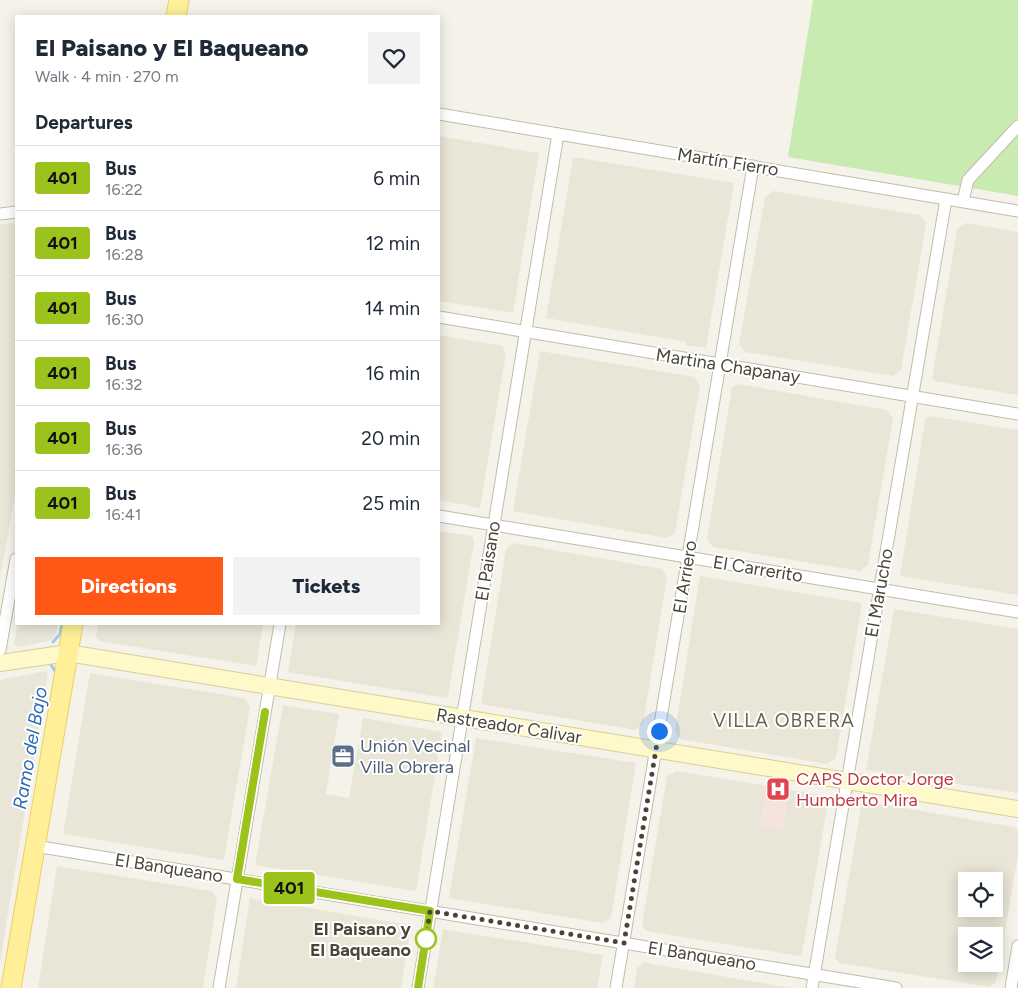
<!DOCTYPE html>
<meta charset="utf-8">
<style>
:root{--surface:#fff;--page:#f2f2f3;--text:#1f2937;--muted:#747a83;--line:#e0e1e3;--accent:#ff5816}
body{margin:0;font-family:Figtree,sans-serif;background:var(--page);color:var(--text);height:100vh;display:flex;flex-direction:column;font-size:19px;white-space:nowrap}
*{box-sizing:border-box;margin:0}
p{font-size:16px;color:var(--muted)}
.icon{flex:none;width:28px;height:28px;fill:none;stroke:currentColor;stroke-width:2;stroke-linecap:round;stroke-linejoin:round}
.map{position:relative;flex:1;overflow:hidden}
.drawer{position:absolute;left:15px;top:15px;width:425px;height:610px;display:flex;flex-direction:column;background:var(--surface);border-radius:0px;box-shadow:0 2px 12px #0003}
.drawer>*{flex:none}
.badge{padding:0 10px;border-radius:4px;font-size:18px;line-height:32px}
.tools{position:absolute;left:958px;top:872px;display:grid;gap:10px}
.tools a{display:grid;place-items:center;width:45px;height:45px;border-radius:0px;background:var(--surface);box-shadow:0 2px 12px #0003;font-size:25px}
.you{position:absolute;width:25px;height:25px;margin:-12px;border:4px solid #fff;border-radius:50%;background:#1a73e8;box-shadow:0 0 0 8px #1a73e833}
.map>.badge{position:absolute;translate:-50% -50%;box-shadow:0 0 0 2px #fff}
h2{padding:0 20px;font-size:19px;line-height:45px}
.round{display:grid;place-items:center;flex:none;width:52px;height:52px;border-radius:0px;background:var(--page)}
.headline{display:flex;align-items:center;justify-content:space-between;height:85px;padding:0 20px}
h1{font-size:24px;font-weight:800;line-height:38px}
.primary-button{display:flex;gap:10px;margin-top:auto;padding:10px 20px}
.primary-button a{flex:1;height:58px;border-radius:0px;background:var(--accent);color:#fff;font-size:20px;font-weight:800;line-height:58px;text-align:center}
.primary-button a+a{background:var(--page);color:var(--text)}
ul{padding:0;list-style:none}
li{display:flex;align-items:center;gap:15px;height:65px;padding:0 20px;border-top:1px solid var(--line)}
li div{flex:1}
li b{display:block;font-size:19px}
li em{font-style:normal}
li .badge{min-width:55px;font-weight:700;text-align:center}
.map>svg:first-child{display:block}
.residential{fill:#e9e6d7;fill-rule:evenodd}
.medical{fill:#f6e3dd}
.green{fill:#c9eab1}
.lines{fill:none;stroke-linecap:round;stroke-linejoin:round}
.stream{stroke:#a4c9f3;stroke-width:3}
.street-casing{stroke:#c1bcab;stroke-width:13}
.secondary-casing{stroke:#d6ce98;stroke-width:18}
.primary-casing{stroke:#e8d264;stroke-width:21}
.street{stroke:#fff;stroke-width:11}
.secondary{stroke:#fff9c9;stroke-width:16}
.primary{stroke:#ffef98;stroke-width:19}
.line-casing{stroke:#fff;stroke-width:11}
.line{stroke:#9cc31c;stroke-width:8}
.walk{stroke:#494537;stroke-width:5;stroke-dasharray:0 9}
.stop-dot{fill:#fff;stroke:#9cc31c;stroke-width:2.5}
.labels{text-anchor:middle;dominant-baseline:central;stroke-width:4;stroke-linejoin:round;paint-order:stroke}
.street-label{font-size:18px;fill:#494537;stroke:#fff}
.service-label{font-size:18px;fill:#4e5e75;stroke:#fff;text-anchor:start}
.health-label{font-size:18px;fill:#be3a42;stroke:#fff;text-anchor:start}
.stop-label{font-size:18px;font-weight:bold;fill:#494537;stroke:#fff;text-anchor:end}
.neighbourhood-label{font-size:19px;letter-spacing:1px;fill:#6c644e;stroke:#fff}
.water-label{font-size:19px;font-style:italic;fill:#2c6bba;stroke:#fff}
</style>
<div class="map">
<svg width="1018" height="988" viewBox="0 0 1018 988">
<rect width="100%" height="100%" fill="#f5f3e9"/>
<g class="residential">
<polygon points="439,136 539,153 513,313 439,301"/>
<polygon points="573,157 734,183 706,348 686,345 686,342 546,318"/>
<polygon points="773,191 920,215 925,222 926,224 901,370 893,376 745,352 739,344 765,197"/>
<polygon points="16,223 16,489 0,578 0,224"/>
<polygon points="966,223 1018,232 1018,395 935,381 932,378 957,229"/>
<polygon points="439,335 502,346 506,354 480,508 439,500"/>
<polygon points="540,351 694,377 700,385 675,532 667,538 513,511"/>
<polygon points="738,384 887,410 893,418 868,565 860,571 713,547 707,539 732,387"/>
<polygon points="930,416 1018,430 1018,595 900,576 925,420"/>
<polygon points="439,531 472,536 474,542 448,696 446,698 288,672 296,624 439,624"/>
<polygon points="514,543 662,569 667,577 643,725 635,730 481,704 506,549"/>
<polygon points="700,576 862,603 836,758 827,764 680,739 675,731"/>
<polygon points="894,609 1018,629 1018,793 866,770"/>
<polygon points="17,624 58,624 56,634 49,641 18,647 14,644"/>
<polygon points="98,624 263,624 256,666 99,641 96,636"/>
<polygon points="46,671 48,673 0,962 0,680"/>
<polygon points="90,673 244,698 250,707 224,860 63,834"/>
<polygon points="283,705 339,714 326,794 349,798 363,718 442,732 416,891 255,865"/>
<polygon points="476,738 636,763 611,918 603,923 449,898"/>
<polygon points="676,771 767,786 760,826 782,830 789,790 829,796 802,954 800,956 646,931 642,925 667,776"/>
<path d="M862,801L1015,827L1018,832V855L996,982L989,987L840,963L835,958ZM966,881H994V909H966ZM966,936H994V964H966Z"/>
<polygon points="57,866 211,891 217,899 203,988 38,988"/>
<polygon points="250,898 411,925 401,988 236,988"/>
<polygon points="443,929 603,955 597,988 433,988"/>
<polygon points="645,962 657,965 792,988 634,988 637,968"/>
</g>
<polygon class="medical" points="767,786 789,790 782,830 760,826"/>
<polygon class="green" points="813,0 1018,0 1018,196 788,157"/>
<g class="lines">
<g class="stream">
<polyline points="53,642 60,634 62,624"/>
<polyline points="50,663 56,673"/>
</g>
<g class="street-casing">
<g id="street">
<polyline points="439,114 1018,211"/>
<polyline points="963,201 968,180 1018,126"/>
<polyline points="0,214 16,212"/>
<polyline points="439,317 1018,414"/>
<polyline points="439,516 1018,612"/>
<polyline points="0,650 16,559"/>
<polyline points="35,846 896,988"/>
<polyline points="219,988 280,624"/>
<polyline points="418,988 558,134"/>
<polyline points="616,988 753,166"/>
<polyline points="812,988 946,199"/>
<polyline points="1011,988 1018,946"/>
</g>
</g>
<g class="secondary-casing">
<polyline id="secondary" points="0,663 68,653 1018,809"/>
</g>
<g class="primary-casing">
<g id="primary">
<polyline points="176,16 179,0"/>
<polyline points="11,988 73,624"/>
</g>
</g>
<use href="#street" class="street"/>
<use href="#secondary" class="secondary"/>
<use href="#primary" class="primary"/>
</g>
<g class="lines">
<g class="line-casing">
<polyline id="line" points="265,712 237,879 430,911 418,988"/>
</g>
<use href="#line" class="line"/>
<polyline class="walk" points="426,939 430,911 624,943 659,731"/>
</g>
<defs>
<g id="office-square" transform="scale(1.25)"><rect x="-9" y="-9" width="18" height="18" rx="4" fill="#5c6f8a" stroke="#fff"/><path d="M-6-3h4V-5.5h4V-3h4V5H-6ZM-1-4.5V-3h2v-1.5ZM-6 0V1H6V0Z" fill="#fff"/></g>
<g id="hospital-square" transform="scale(1.25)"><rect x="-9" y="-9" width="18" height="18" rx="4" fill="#e0444e" stroke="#fff"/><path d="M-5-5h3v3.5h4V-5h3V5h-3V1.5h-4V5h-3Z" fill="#fff"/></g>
</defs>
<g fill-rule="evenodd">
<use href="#office-square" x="343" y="756"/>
<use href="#hospital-square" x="778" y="789"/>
</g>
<circle class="stop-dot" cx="426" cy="939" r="10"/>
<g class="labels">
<g class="street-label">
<text transform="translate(728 162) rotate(9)">Martín Fierro</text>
<text transform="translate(728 366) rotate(9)">Martina Chapanay</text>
<text transform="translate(488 561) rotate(-81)">El Paisano</text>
<text transform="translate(758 569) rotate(9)">El Carrerito</text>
<text transform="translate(685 577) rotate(-81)">El Arriero</text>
<text transform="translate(879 593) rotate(-80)">El Marucho</text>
<text transform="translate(509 726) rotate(9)">Rastreador Calivar</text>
<text transform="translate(169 868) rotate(9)">El Banqueano</text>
<text transform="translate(702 956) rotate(9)">El Banqueano</text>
</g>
<g class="service-label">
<text x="360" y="746">Unión Vecinal<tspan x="360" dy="21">Villa Obrera</tspan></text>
</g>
<g class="health-label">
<text x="796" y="779">CAPS Doctor Jorge<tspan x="796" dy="21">Humberto Mira</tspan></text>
</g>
<g class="stop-label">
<text x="411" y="929">El Paisano y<tspan x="411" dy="21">El Baqueano</tspan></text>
</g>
<g class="neighbourhood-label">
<text x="784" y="720">VILLA OBRERA</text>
</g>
<g class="water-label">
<text transform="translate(30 748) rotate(-80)">Ramo del Bajo</text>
</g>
</g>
</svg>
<div class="tools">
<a><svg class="icon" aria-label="locate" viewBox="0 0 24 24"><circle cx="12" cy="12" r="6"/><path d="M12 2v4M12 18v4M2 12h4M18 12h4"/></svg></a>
<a><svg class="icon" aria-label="layers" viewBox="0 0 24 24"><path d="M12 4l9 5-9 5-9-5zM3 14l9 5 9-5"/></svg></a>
</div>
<div class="you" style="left:659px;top:731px"></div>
<b class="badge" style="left:289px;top:888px;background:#9cc31c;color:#111">401</b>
<section class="drawer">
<div class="headline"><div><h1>El Paisano y El Baqueano</h1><p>Walk · 4 min · 270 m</p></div><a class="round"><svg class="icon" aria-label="heart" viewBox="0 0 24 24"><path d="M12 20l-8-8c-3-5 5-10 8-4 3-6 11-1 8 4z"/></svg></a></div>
<h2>Departures</h2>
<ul>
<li><span class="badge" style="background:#9cc31c;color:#111">401</span><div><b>Bus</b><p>16:22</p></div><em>6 min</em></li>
<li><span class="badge" style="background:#9cc31c;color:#111">401</span><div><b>Bus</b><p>16:28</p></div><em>12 min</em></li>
<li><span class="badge" style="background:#9cc31c;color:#111">401</span><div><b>Bus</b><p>16:30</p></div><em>14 min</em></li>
<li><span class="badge" style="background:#9cc31c;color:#111">401</span><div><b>Bus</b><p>16:32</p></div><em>16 min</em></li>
<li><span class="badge" style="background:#9cc31c;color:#111">401</span><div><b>Bus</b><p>16:36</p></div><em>20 min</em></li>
<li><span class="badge" style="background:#9cc31c;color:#111">401</span><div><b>Bus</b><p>16:41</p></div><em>25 min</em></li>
</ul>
<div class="primary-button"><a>Directions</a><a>Tickets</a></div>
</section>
</div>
